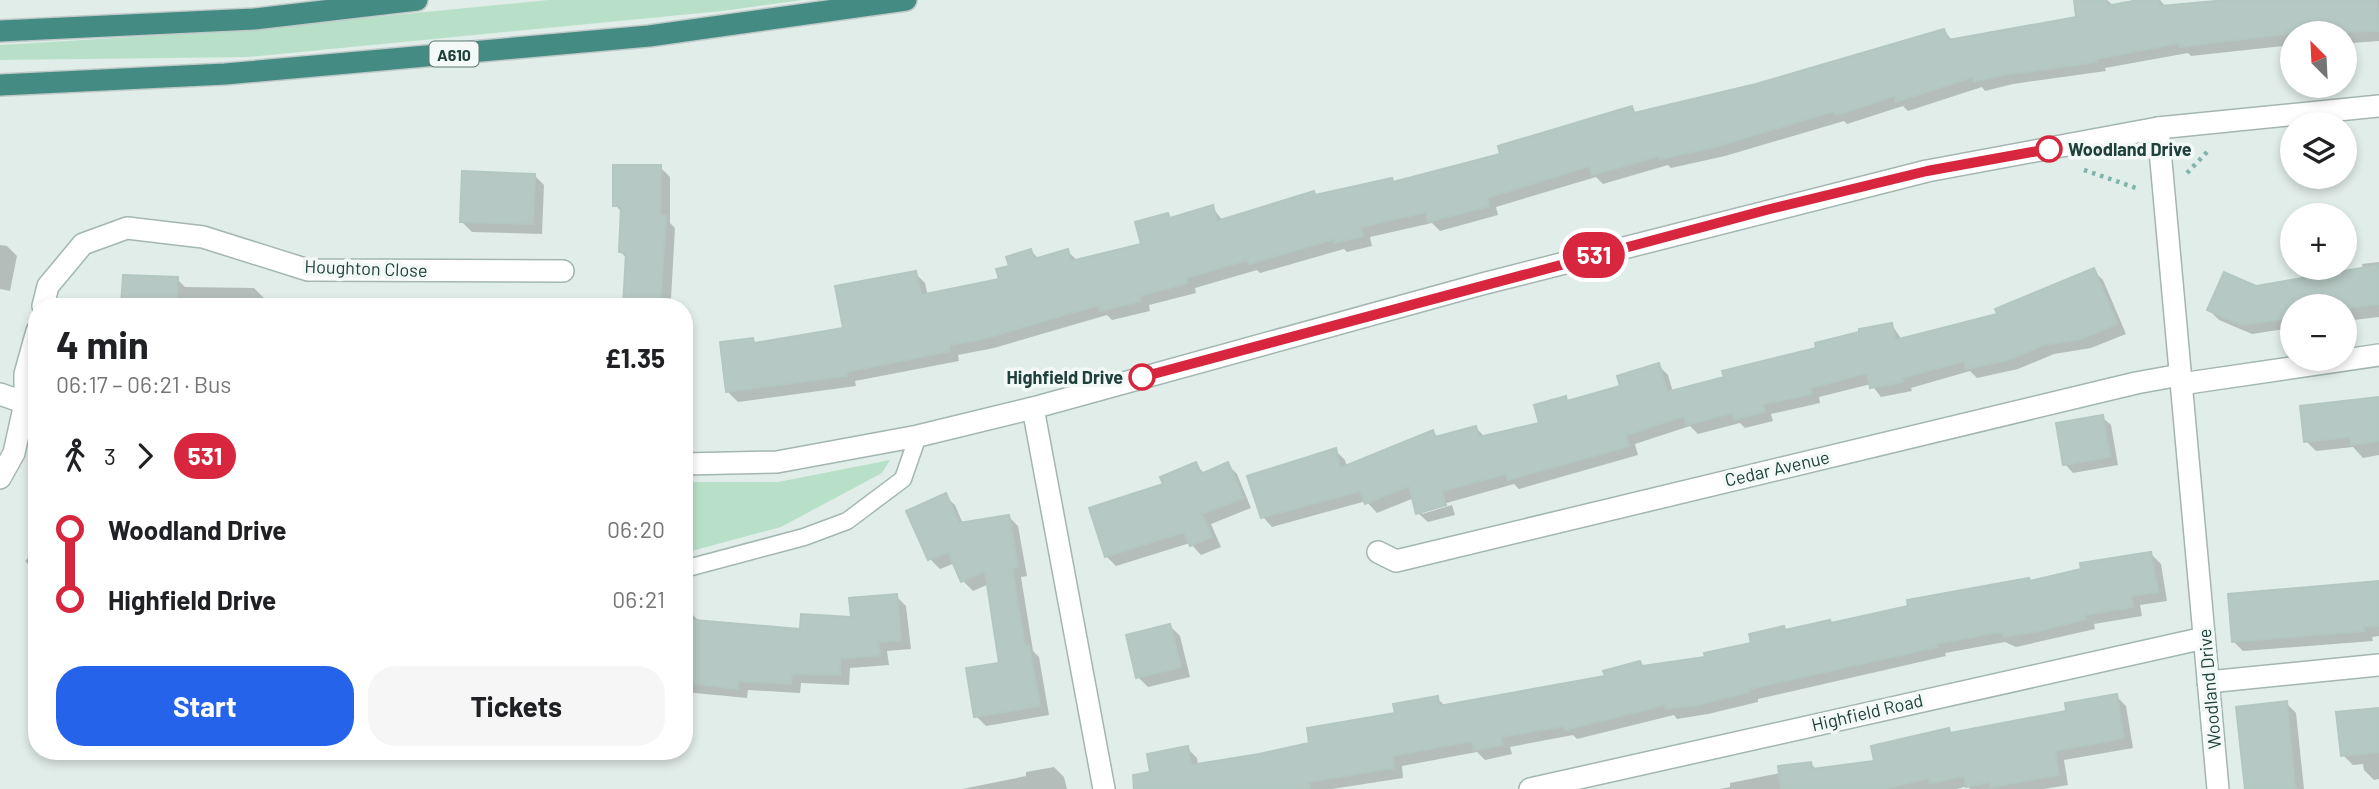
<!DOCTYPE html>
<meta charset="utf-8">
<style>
:root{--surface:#fff;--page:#f6f6f6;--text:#202124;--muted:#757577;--accent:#2563eb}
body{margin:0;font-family:Barlow,sans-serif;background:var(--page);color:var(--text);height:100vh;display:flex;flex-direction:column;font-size:26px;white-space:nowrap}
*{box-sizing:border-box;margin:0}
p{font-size:23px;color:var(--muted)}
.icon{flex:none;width:38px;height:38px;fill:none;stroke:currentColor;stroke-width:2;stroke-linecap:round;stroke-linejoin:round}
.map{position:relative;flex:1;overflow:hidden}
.panel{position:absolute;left:28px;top:298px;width:665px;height:462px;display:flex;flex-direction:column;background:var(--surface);border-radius:28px;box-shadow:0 4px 10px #0003}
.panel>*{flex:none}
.badge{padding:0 14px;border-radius:23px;font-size:24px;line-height:46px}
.needle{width:46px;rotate:336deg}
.controls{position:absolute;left:2280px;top:21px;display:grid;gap:14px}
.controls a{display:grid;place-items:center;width:77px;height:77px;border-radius:50%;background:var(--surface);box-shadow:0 4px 10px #0003;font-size:35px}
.map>.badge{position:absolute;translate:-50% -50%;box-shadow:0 0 0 4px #fff}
.legs{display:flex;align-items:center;gap:10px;height:77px;padding:0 28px;font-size:23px}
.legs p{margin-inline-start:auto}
.head{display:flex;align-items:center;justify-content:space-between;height:119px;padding:0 28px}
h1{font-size:38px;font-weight:700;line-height:52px}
.primary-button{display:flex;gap:14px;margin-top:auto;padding:14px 28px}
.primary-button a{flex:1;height:80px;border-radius:28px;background:var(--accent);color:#fff;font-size:28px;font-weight:700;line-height:80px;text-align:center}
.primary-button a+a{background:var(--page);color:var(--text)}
ul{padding:0 28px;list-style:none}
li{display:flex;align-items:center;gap:24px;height:70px;font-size:26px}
li i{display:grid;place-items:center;width:10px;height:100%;margin:0 9px;background:currentColor}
li i::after{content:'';width:18px;height:18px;margin:-9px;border:5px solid;border-radius:50%;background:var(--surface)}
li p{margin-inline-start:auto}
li:first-child i{background:linear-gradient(#0000 50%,currentColor 0)}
li:last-child i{background:linear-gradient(currentColor 50%,#0000 0)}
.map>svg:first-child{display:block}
.green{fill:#b8e0c8}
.shadow{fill:#0003}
.building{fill:#b6c8c3;stroke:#b3c7c1;stroke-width:2}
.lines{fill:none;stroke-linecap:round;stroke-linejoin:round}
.service-casing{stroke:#a3b6b1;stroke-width:19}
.minor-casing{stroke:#a3b6b1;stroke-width:24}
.tertiary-casing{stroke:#a3b6b1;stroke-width:24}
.trunk-casing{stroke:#c0cac8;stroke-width:24}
.path{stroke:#7eb4a9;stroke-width:4.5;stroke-dasharray:3.5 5;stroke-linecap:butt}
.service{stroke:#fff;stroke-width:16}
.minor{stroke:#fff;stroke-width:21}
.tertiary{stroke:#fff;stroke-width:21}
.trunk{stroke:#448b83;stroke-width:21}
.line-1-casing{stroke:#fff;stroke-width:16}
.line-1{stroke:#d7263d;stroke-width:10}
.stop-1-dot{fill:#fff;stroke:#d7263d;stroke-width:3.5}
.labels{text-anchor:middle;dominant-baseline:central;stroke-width:7;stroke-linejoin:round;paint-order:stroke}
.shield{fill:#f2f9f6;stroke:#5e7873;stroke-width:2}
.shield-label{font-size:16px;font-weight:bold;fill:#1f403b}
.stop-label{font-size:18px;font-weight:bold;fill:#1f403b;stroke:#f2f9f6;text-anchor:start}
.street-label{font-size:18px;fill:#1f403b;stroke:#f2f9f6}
</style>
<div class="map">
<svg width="2379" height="789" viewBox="0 0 2379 789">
<rect width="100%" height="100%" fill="#e1ede9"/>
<g class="green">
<polygon points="549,0 802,0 722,11 249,57 0,60 0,45 232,31"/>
<polygon points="890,460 882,473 781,527 684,553 684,482 778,482"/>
</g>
<g class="shadow">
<polygon points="2087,0 2107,0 2114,6 2160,0 2166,7 2248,0 2379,0 2379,41 2352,43 2345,41 2345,33 2292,33 2292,45 2191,56 2188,53 2105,68 2106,71 2013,84 1985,91 1982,87 1908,111 1903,106 1847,124 1844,121 1725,156 1671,168 1668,165 1603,184 1596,177 1496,207 1498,215 1440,231 1432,223 1370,237 1372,246 1347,252 1344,249 1260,273 1257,270 1195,288 1196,293 1149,305 1150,311 1112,320 1107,315 994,348 958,355 959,361 855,381 856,386 738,402 728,392 752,340 757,344 845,330 915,273 925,283 928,296 1002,281 1011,267 1031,251 1039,259 1067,251 1078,261 1143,245 1168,215 1172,219 1212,207 1223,221 1391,180 1395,184 1503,155 1631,108 1637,114 1757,86 1944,31 1953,41 2078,19"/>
<polygon points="660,167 670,177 670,223 675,228 671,299 677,306 625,306 627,259 621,252 623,213 615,205"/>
<polygon points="534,175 544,185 542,234 472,232 462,222"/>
<polygon points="0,245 7,246 17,256 10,291 0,289"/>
<polygon points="2379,262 2379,317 2345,321 2345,306 2292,306 2292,328 2252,334 2219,320 2209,310 2363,269 2362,264"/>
<polygon points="2093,270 2103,280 2126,334 2091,348 2054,354 2018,369 1977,378 1970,371 1911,388 1912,391 1881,397 1871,384 1819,397 1820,403 1771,414 1773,421 1745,428 1740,423 1698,434 1690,426 1635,444 1638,455 1519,489 1514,484 1422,510 1422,514 1452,505 1455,515 1428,522 1418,513 1414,498 1377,513 1366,501 1272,527 1263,517 1335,450 1345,460 1347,467 1433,432 1438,437 1475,427 1485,437 1541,424 1565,398 1569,402 1623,387 1658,365 1668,375 1673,392 1892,325 1902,340 1999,315"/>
<polygon points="124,276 177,279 185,287 254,288 264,298 264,306 123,306"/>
<polygon points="2379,399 2379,455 2363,458 2353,447 2316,451 2306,441"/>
<polygon points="2102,417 2111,425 2118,465 2073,473 2065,464"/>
<polygon points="1195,464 1205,474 1227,464 1237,474 1251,508 1211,524 1221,547 1201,555 1190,543 1116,566 1106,556 1165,485"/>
<polygon points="945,496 955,505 963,524 1008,516 1018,526 1027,576 1021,577 1033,651 1039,657 1049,715 986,726 976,716 1001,665 989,584 973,591 963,581 955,563 940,569 930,559 908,512"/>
<polygon points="37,548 37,573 25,561"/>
<polygon points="2151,554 2161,564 2167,601 2140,605 2142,616 2094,624 2095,629 2016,647 2005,642 1945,653 1946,656 1758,699 1758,702 1708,714 1677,719 1674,715 1577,739 1573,735 1510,747 1512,754 1485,760 1477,752 1402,766 1403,778 1332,789 1155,789 1187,748 1197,758 1198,766 1311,744 1437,698 1446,707 1607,677 1640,663 1644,667 1707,658 1753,644 1783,628 1787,632 1832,625"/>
<polygon points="2379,582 2379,636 2372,637 2373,641 2243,651 2233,641"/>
<polygon points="896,596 906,606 911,649 887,651 889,665 850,668 849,685 801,683 800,693 748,690 747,698 684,692 684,611 689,611 699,621 802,631 853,618"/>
<polygon points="1170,626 1180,636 1190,677 1148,687 1138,677"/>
<polygon points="34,657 37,657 37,715"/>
<polygon points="2116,696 2126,706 2133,748 2064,760 2068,785 2044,789 1970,789 1968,786 1957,789 1720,789 1730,787 1730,783 1780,773 1811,764 1817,770 1876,763 1948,730 1952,734 2068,713"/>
<polygon points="2286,703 2296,713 2304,789 2248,789"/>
<polygon points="2379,709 2379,779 2374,780 2364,770 2363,764 2353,765 2343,755"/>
<polygon points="1054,767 1064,777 1067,789 962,789 1026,776 1026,772"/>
</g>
<g class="building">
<polygon points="2074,0 2106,0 2107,6 2138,0 2159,0 2160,6 2227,0 2377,0 2379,31 2292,33 2180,47 2179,43 2096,59 2097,62 2003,75 1974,82 1973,77 1896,102 1895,96 1836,115 1834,111 1715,147 1660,159 1659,156 1592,175 1589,166 1487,198 1489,206 1428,222 1426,212 1361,227 1363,236 1335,243 1335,239 1249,264 1247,260 1186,278 1187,283 1140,296 1141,301 1100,311 1099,305 983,339 949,345 950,351 846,372 847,376 726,392 720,342 753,338 754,343 843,328 835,286 916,271 921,295 999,279 996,269 1009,266 1006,257 1031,249 1034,259 1068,249 1071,261 1141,244 1135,222 1168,213 1170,218 1213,205 1217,221 1314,191 1315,195 1392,178 1393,182 1500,154 1498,146 1632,106 1634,113 1756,84 1944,29 1948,40 2076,17"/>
<polygon points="613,165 661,165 660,216 666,216 660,306 623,306 626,253 619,252 621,206 613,206"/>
<polygon points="462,171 535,174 533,224 460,222"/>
<polygon points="2379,265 2379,304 2345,308 2292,306 2292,318 2241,325 2207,310 2224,272 2256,286"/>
<polygon points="2094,268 2117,324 2081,339 2044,345 2008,360 1966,369 1964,361 1902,378 1903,382 1870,388 1867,373 1810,388 1812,394 1763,404 1765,412 1734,419 1732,413 1686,425 1684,416 1626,435 1629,446 1508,480 1506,474 1442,491 1446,505 1416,514 1409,486 1365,504 1360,491 1261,518 1247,476 1336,448 1340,468 1433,430 1435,437 1476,426 1479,437 1539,423 1534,405 1566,396 1567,401 1620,386 1617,376 1659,363 1667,392 1724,377 1722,371 1816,348 1815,343 1859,332 1859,329 1892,323 1895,340 1997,314 1995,309"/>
<polygon points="123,275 178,277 176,306 121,306"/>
<polygon points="2379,397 2379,441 2351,445 2350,437 2304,442 2300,406"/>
<polygon points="2103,415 2110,457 2063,465 2056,423"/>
<polygon points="1196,462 1201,474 1228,462 1243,498 1202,514 1212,537 1190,546 1184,532 1105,557 1089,508 1163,484 1160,477"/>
<polygon points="946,493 959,523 1009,515 1018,567 1012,568 1025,646 1029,645 1040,706 974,717 966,668 999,663 985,571 961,582 948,552 928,560 906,511"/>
<polygon points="2151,552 2158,592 2131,596 2133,607 2085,615 2086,619 2039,631 2004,637 2003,633 1994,633 1936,644 1937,647 1749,689 1749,692 1697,705 1666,709 1665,705 1565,730 1564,726 1501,737 1503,745 1474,750 1472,741 1392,756 1394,768 1308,782 1310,789 1134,789 1133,775 1150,772 1147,754 1188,746 1191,765 1259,754 1309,743 1307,728 1395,713 1393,704 1438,696 1439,706 1605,676 1603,671 1640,661 1642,666 1705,657 1704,653 1751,643 1749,634 1784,626 1785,630 1830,620 1831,623 1908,606 1907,600 2029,578 2030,581 2081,569 2080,563"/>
<polygon points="2379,581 2379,626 2363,627 2364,631 2232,642 2228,594"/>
<polygon points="897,594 901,640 878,642 880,655 840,659 840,675 792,674 791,684 738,681 738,689 684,682 684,619 800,629 801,614 851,617 849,598"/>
<polygon points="1170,624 1181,667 1136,678 1126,635"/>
<polygon points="2117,694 2124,738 2055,751 2059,775 1990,787 1989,782 1966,787 1964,776 1930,783 1929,778 1883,789 1781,789 1778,766 1811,762 1812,769 1874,761 1871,746 1949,728 1950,733 2066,711 2065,703"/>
<polygon points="2287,701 2295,789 2245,789 2236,707"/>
<polygon points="2379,708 2379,752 2341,756 2336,712"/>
</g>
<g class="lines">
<g class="service-casing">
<polyline id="service" points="684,569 804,537 847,521 903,479 918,436"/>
</g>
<g class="minor-casing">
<g id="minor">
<polyline points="2158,128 2218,789"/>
<polyline points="43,306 48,286 83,244 127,228 203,237 308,270 563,271"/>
<polyline points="2181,384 2379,355"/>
<polyline points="1033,408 1104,789"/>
<polyline points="0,478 14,453 25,403 25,374 37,331"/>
<polyline points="1378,552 1396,561 2136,383 2180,375"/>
<polyline points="2208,682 2379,665"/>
<polyline points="1530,789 2204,638"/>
</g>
</g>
<g class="tertiary-casing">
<g id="tertiary">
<polyline points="0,394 37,407"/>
<polyline points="684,464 777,462 918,436 1033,408 1482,284 1927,171 2158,128 2379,106"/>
</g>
</g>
<g class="trunk-casing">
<g id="trunk">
<polyline points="0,31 254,19 417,0"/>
<polyline points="0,85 225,74 649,36 906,0"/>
</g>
</g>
<g class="path">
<polyline points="2084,170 2139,189"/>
<polyline points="2187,173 2208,151"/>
</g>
<use href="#service" class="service"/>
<use href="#minor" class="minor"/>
<use href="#tertiary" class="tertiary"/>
<use href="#trunk" class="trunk"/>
</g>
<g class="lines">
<g class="line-1-casing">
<polyline id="line-1" points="1142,377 1770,209 1927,171 2049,149"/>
</g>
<use href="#line-1" class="line-1"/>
</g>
<g class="stop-1-dot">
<circle cx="2049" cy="149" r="12"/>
<circle cx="1142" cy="377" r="12"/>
</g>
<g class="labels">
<rect class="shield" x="429.5" y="41.5" width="49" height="25" rx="5"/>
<g class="shield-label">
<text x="454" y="54">A610</text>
</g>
<g class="stop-label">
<text x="2068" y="149">Woodland Drive</text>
<text x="1123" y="377" text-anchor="end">Highfield Drive</text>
</g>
<g class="street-label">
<text transform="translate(366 268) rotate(2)">Houghton Close</text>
<text transform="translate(1777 468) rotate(-13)">Cedar Avenue</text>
<text transform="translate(2209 689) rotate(-95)">Woodland Drive</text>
<text transform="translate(1867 712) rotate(-13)">Highfield Road</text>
</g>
</g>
</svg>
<div class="controls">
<a><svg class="needle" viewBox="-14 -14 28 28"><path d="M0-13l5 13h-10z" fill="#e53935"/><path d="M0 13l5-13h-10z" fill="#757577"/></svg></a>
<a><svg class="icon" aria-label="layers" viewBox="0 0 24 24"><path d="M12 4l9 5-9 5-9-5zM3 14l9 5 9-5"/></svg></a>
<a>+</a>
<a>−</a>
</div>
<b class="badge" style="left:1594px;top:255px;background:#d7263d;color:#fff">531</b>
<section class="panel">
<div class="head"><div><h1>4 min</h1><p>06:17 – 06:21 · Bus</p></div><b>£1.35</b></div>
<div class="legs"><svg class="icon" aria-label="walk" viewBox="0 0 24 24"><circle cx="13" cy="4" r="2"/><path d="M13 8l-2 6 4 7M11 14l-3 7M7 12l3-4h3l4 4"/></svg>3<svg class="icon" aria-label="forward" viewBox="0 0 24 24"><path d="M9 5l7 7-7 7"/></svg><b class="badge" style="background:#d7263d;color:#fff">531</b></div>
<ul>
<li><i style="color:#d7263d"></i><b>Woodland Drive</b><p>06:20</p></li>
<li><i style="color:#d7263d"></i><b>Highfield Drive</b><p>06:21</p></li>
</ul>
<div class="primary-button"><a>Start</a><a>Tickets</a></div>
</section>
</div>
